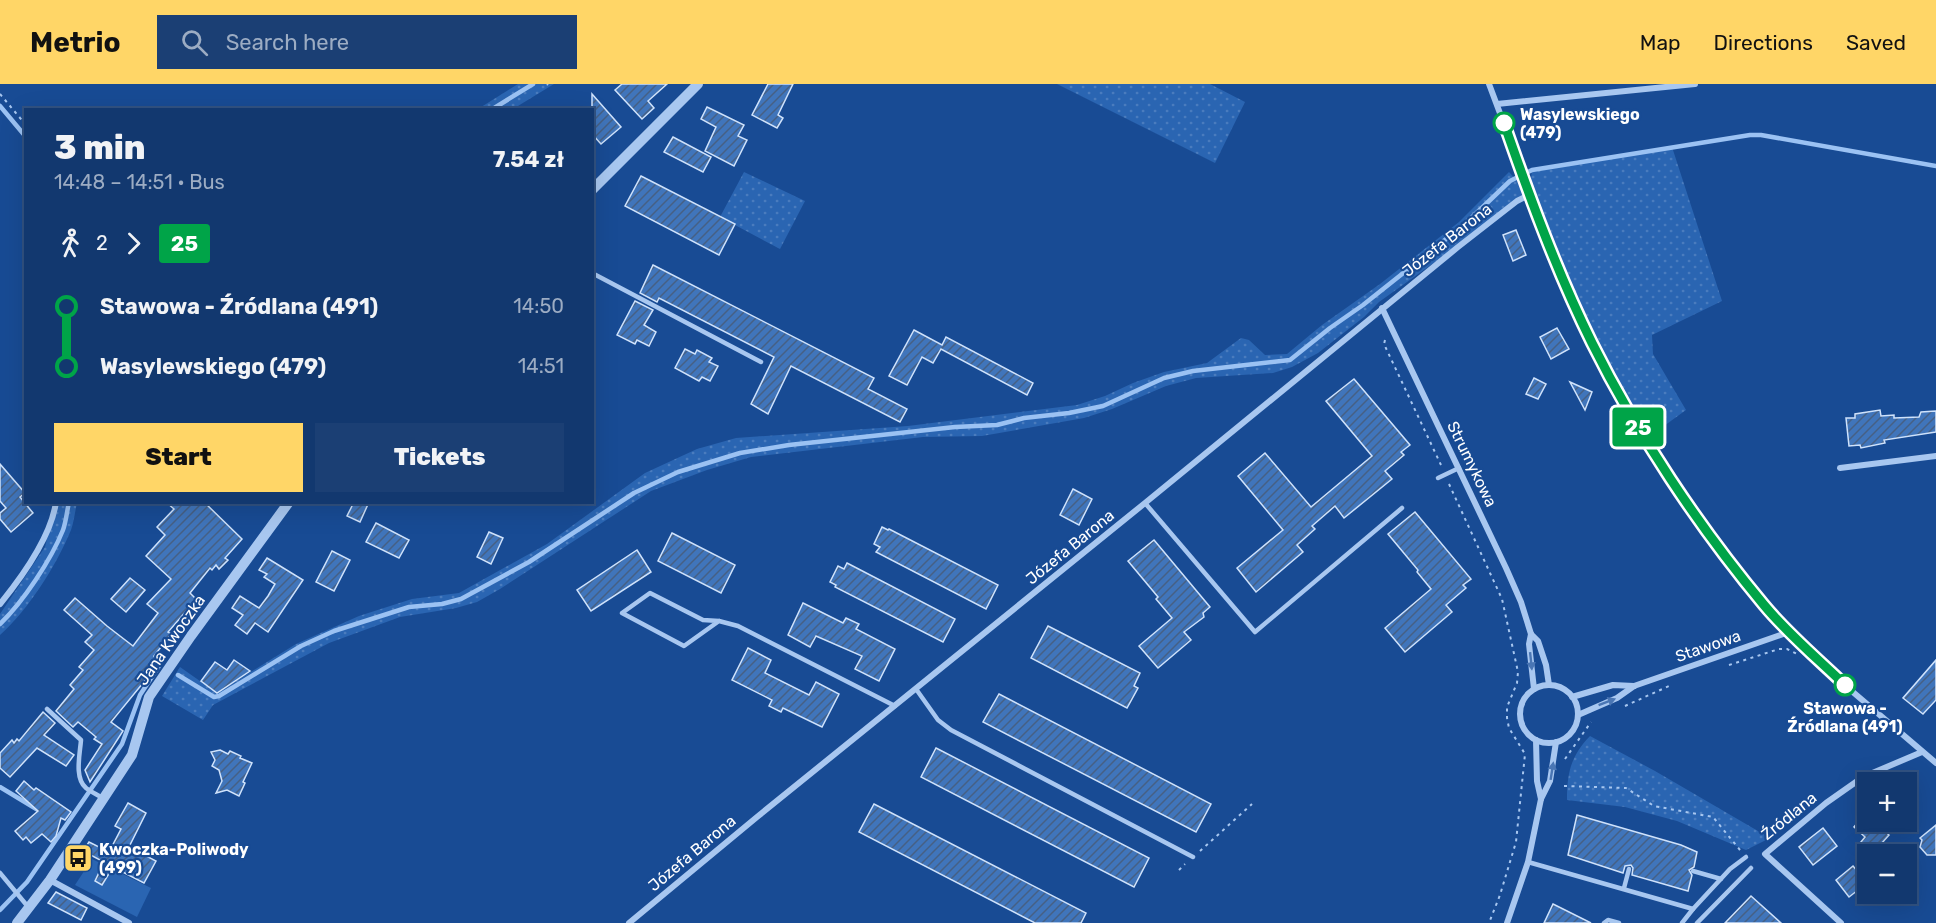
<!DOCTYPE html>
<meta charset="utf-8">
<style>
:root{--surface:#12386f;--page:#1b3f74;--text:#f1f3f6;--muted:#9cacc3;--line:#315282;--accent:#ffd667}
body{margin:0;font-family:Rubik,sans-serif;background:var(--page);color:var(--text);height:100vh;display:flex;flex-direction:column;font-size:22px;white-space:nowrap}
*{box-sizing:border-box;margin:0}
p{font-size:20px;color:var(--muted)}
.icon{flex:none;width:33px;height:33px;fill:none;stroke:currentColor;stroke-width:2;stroke-linecap:round;stroke-linejoin:round}
.map{position:relative;flex:1;overflow:hidden}
.sheet{position:absolute;left:24px;top:24px;width:570px;height:396px;display:flex;flex-direction:column;background:var(--surface);border-radius:0px;box-shadow:0 6px 24px #0002,0 0 0 2px var(--line)}
.sheet>*{flex:none}
.badge{padding:0 12px;border-radius:4px;font-size:21px;line-height:39px}
.tools{position:absolute;left:1857px;top:688px;display:grid;gap:12px}
.tools a{display:grid;place-items:center;width:60px;height:60px;border-radius:0px;background:var(--surface);box-shadow:0 6px 24px #0002,0 0 0 2px var(--line);font-size:30px}
.map>.badge{position:absolute;translate:-50% -50%;box-shadow:0 0 0 3px #fff}
.legs{display:flex;align-items:center;gap:9px;height:66px;padding:0 30px;font-size:20px}
.legs p{margin-inline-start:auto}
.overview{display:flex;align-items:center;justify-content:space-between;height:102px;padding:0 30px}
h1{font-size:33px;font-weight:800;line-height:45px}
.action{display:flex;gap:12px;margin-top:auto;padding:12px 30px}
.action a{flex:1;height:69px;border-radius:0px;background:var(--accent);color:#111;font-size:24px;font-weight:800;line-height:69px;text-align:center}
.action a+a{background:var(--page);color:var(--text)}
ul{padding:0 30px;list-style:none}
li{display:flex;align-items:center;gap:21px;height:60px;font-size:22px}
li i{display:grid;place-items:center;width:9px;height:100%;margin:0 8px;background:currentColor}
li i::after{content:'';width:15px;height:15px;margin:-8px;border:4px solid;border-radius:50%;background:var(--surface)}
li p{margin-inline-start:auto}
li:first-child i{background:linear-gradient(#0000 50%,currentColor 0)}
li:last-child i{background:linear-gradient(currentColor 50%,#0000 0)}
header{display:flex;align-items:center;gap:36px;box-sizing:border-box;height:84px;padding:0 30px;background:var(--accent);color:#111}
header strong{font-size:28px}
nav{display:flex;gap:33px;margin-inline-start:auto;font-size:21px}
.search{width:420px;height:54px;background:var(--page);display:flex;align-items:center;gap:15px;box-sizing:border-box;padding:0 21px;border-radius:0px;color:var(--muted);font-size:22px}
.map>svg:first-child{display:block}
.grass{fill:url(#grass-dots)}
.green{fill:#2a65b2}
.lines{fill:none;stroke-linecap:round;stroke-linejoin:round}
.stream{stroke:#9bc2f3;stroke-width:4.5}
.building{fill:url(#building-hatch);stroke:#cfe2fb;stroke-width:1.5}
.path{stroke:#a8c7f0;stroke-width:2;stroke-dasharray:3 4.5;stroke-linecap:butt}
.service{stroke:#a8c7f0;stroke-width:4.5}
.minor{stroke:#a8c7f0;stroke-width:6}
.tertiary{stroke:#a8c7f0;stroke-width:10}
.oneway{fill:#4a76b4}
.line-1-casing{stroke:#fff;stroke-width:14}
.line-1{stroke:#00a448;stroke-width:9}
.stop-1-dot{fill:#fff;stroke:#00a448;stroke-width:3}
.labels{text-anchor:middle;dominant-baseline:central;stroke-width:4.5;stroke-linejoin:round;paint-order:stroke}
.stop-label{font-size:16px;font-weight:bold;fill:#fff;stroke:#184b94;text-anchor:start}
.street-label{font-size:16px;fill:#fff;stroke:#184b94}
.poi-label{font-size:16px;font-weight:bold;fill:#fff;stroke:#184b94;text-anchor:start}
</style>
<header>
<strong>Metrio</strong>
<div class="search"><svg class="icon" aria-label="search" viewBox="0 0 24 24"><circle cx="10" cy="10" r="6"/><path d="M15 15l6 6"/></svg>Search here</div>
<nav><a>Map</a><a>Directions</a><a>Saved</a></nav>
</header>
<div class="map">
<svg width="1936" height="839" viewBox="0 0 1936 839">
<defs>
<pattern id="grass-dots" width="8" height="8" patternUnits="userSpaceOnUse" patternTransform="scale(1.5)"><rect width="8" height="8" fill="#2a65b2"/><path d="M2 2h.1M6 6h.1" fill="none" stroke="#4a7cbe" stroke-width="1.8" stroke-linecap="round"/></pattern>
<pattern id="building-hatch" width="6" height="6" patternUnits="userSpaceOnUse" patternTransform="scale(1.5)"><rect width="6" height="6" fill="#4075bb"/><path d="M-1 1l2-2M0 6l6-6M5 7l2-2" fill="none" stroke="#466084"/></pattern>
</defs>
<rect width="100%" height="100%" fill="#184b94"/>
<g class="grass">
<polygon points="518,0 554,0 513,25 478,25"/>
<polygon points="1057,0 1210,0 1245,18 1215,79"/>
<polygon points="1672,63 1722,217 1652,251 1653,270 1686,326 1646,355 1592,259 1529,111 1379,218 1364,233 1318,269 1292,283 1273,289 1196,294 1166,302 1112,325 1084,334 982,352 923,353 751,373 707,386 651,407 500,505 477,518 456,524 400,533 329,559 213,621 203,636 162,612 180,583 217,609 296,560 359,532 412,515 459,509 547,460 645,389 697,365 736,354 908,342 1077,321 1105,312 1133,299 1164,288 1207,279 1241,254 1249,256 1265,271 1287,270 1322,241 1380,200 1459,138 1509,88 1529,110 1532,86"/>
<polygon points="744,88 805,117 780,165 720,133"/>
<path d="M56,419H77C75,427 74,438 71,446C56,482 29,525 0,551V530L45,463Z"/>
<path d="M1590,652L1655,687L1770,754L1746,766L1677,737L1625,723L1567,716C1567,688 1571,672 1590,652Z"/>
</g>
<polygon class="green" points="92,775 151,804 137,833 75,801"/>
<g class="lines">
<g class="stream">
<polyline points="0,22 26,53"/>
<polyline points="491,26 533,0"/>
<path d="M0,540C23,518 51,476 63,446C66,438 67,427 69,418"/>
<polyline points="178,591 214,613 219,612 301,562 334,547 409,523 442,520 461,515 529,478 634,409 678,388 740,369 789,361 955,343 997,341 1024,334 1069,329 1103,322 1164,294 1193,287 1290,276 1330,244 1363,221 1465,140 1510,97 1532,86 1750,51 1761,51 1936,82"/>
<polyline points="0,703 38,726"/>
<polyline points="0,826 27,798 122,660 140,611 159,582"/>
</g>
</g>
<g class="building">
<polygon points="622,0 667,0 648,17 654,24 642,35 615,6"/>
<polygon points="768,0 793,0 778,31 783,34 777,44 752,31"/>
<polygon points="592,10 621,43 601,60 592,50"/>
<polygon points="707,23 744,41 738,52 747,56 734,82 705,67 716,43 701,35"/>
<polygon points="673,53 711,73 703,88 664,68"/>
<polygon points="641,92 735,140 719,171 625,122"/>
<polygon points="1516,146 1526,171 1513,177 1503,151"/>
<polygon points="653,181 874,294 868,305 907,325 900,338 791,282 768,330 751,320 774,273 659,214 657,218 640,209"/>
<polygon points="635,217 653,226 644,241 656,248 649,262 637,256 635,260 617,251"/>
<polygon points="1557,244 1569,265 1551,275 1540,253"/>
<polygon points="914,246 942,261 946,253 1033,299 1027,311 941,265 933,279 922,273 907,301 889,292"/>
<polygon points="685,265 695,270 697,266 712,274 709,278 718,282 710,297 702,293 699,297 675,284"/>
<polygon points="1534,294 1546,300 1538,315 1526,310"/>
<polygon points="1354,295 1410,361 1401,368 1404,371 1385,387 1392,395 1344,434 1335,422 1312,442 1315,445 1297,461 1303,468 1256,508 1237,484 1283,446 1238,392 1265,369 1311,423 1372,372 1326,317"/>
<polygon points="1570,298 1592,308 1585,326"/>
<polygon points="1880,326 1881,332 1894,331 1894,334 1919,333 1921,328 1936,327 1936,348 1884,356 1885,359 1861,364 1860,361 1849,362 1846,334 1855,334 1855,330"/>
<polygon points="0,380 25,409 20,413 33,429 11,448 0,435 0,429 6,424 0,417"/>
<polygon points="1073,405 1092,415 1079,441 1060,431"/>
<polygon points="166,418 204,418 242,455 225,474 228,476 219,485 216,481 212,486 210,484 190,509 202,521 194,531 188,525 168,548 171,550 154,572 158,575 150,586 152,588 111,638 123,647 90,698 85,686 102,660 94,655 96,653 78,638 73,643 56,627 74,605 70,601 83,586 79,583 94,566 85,558 92,551 64,526 75,514 107,542 133,562 158,529 147,520 171,495 146,472 165,451 157,443 174,425"/>
<polygon points="354,418 369,418 360,438 347,432"/>
<polygon points="1415,428 1471,495 1463,501 1466,504 1446,521 1452,528 1405,568 1385,544 1431,505 1417,488 1418,486 1388,450"/>
<polygon points="376,439 409,456 399,474 366,458"/>
<polygon points="882,443 888,446 889,445 998,501 986,525 876,468 880,463 874,460"/>
<polygon points="489,448 503,454 491,480 477,473"/>
<polygon points="672,449 735,481 721,509 658,477"/>
<polygon points="1154,456 1210,523 1203,529 1204,533 1184,548 1191,556 1158,584 1139,562 1172,534 1156,515 1158,513 1128,477"/>
<polygon points="637,466 651,488 591,527 577,506"/>
<polygon points="332,467 350,476 334,507 316,498"/>
<polygon points="267,474 303,496 268,548 255,539 247,550 235,541 243,531 232,524 240,512 259,524 268,512 275,500 264,493 267,490 259,486"/>
<polygon points="847,479 955,535 943,558 835,503 836,501 830,498 838,482 844,485"/>
<polygon points="130,494 145,506 126,528 111,515"/>
<polygon points="803,519 843,539 846,534 859,540 856,545 895,565 879,597 855,585 862,572 816,552 810,563 788,551"/>
<polygon points="1048,542 1140,589 1134,602 1138,604 1127,624 1031,574"/>
<polygon points="748,564 771,576 765,589 809,611 816,598 839,610 822,643 783,624 781,628 769,622 772,616 732,596"/>
<polygon points="234,576 250,587 217,609 201,597 215,578 227,586"/>
<polygon points="1936,576 1936,616 1923,630 1903,614"/>
<polygon points="999,610 1211,720 1196,748 983,638"/>
<polygon points="43,628 55,639 44,651 74,671 66,682 37,664 10,693 0,684 0,669 12,656 14,659 17,655 19,657"/>
<polygon points="936,664 1149,774 1134,803 921,693"/>
<polygon points="220,666 228,670 230,667 241,672 240,674 252,679 243,698 245,699 239,712 227,706 216,709 222,697 219,686 212,682 215,676 211,668"/>
<polygon points="24,697 34,706 36,704 71,728 65,736 61,734 56,752 51,758 42,750 31,759 26,753 23,756 15,747 38,727 16,707"/>
<polygon points="128,719 146,729 129,763 156,777 144,799 113,783 102,801 95,797 104,778 83,767 89,758 109,768 121,745 115,742"/>
<polygon points="874,720 1086,829 1081,839 1035,839 859,748"/>
<polygon points="1865,730 1868,732 1868,738 1874,738 1889,751 1873,769 1861,758 1865,753 1854,743"/>
<polygon points="1577,731 1681,761 1697,768 1694,783 1689,786 1692,791 1688,807 1632,791 1633,784 1631,781 1625,782 1623,789 1568,771"/>
<polygon points="1936,741 1936,771 1927,771 1920,763 1922,756 1920,754"/>
<polygon points="1823,744 1837,762 1813,781 1799,763"/>
<polygon points="1853,782 1867,799 1849,813 1836,796"/>
<polygon points="56,808 87,824 81,836 48,819"/>
<polygon points="1751,812 1781,839 1725,839"/>
<polygon points="1553,820 1591,839 1544,839"/>
</g>
<g class="lines">
<g class="path">
<polyline points="547,0 548,1"/>
<polyline points="0,10 26,41"/>
<polyline points="1385,256 1384,260 1441,381"/>
<polyline points="1449,400 1502,515 1518,588 1517,599 1507,623 1507,634 1509,644 1525,670 1516,758 1500,811 1489,839"/>
<polyline points="1729,581 1779,565 1787,565 1797,570"/>
<polyline points="1625,622 1669,602"/>
<polyline points="1565,675 1591,638"/>
<polyline points="1564,702 1626,704 1654,722 1713,733 1740,766"/>
<polyline points="1200,767 1252,720"/>
<polyline points="1179,786 1185,780"/>
</g>
<g class="service">
<polyline points="592,189 761,278"/>
<polyline points="1438,394 1459,384"/>
<polyline points="1145,419 1255,548 1402,424"/>
<polyline points="719,537 684,562 622,529 650,509 703,536 719,537 738,542 895,622"/>
<polyline points="916,605 938,636 951,646 1193,773"/>
<path d="M47,625L81,656C80,670 74,694 86,704C91,708 98,711 104,715"/>
<polyline points="1528,778 1693,825 1730,785 1746,773"/>
<polyline points="1693,787 1721,795"/>
<polyline points="0,789 29,824"/>
<polyline points="1624,804 1629,785"/>
<polyline points="1604,839 1608,836 1619,839"/>
<polyline points="1682,839 1693,825"/>
<polyline points="1697,839 1751,784"/>
</g>
<g class="minor">
<polyline points="1489,0 1560,189 1592,259 1632,333 1663,381 1708,448 1765,523 1847,603 1936,679"/>
<polyline points="1497,20 1695,0"/>
<polyline points="1382,224 1506,484 1521,518 1531,550 1538,557 1546,581 1549,601"/>
<polyline points="1840,384 1936,372"/>
<path d="M0,520C22,493 51,453 56,418"/>
<polyline points="1531,550 1529,560 1534,605"/>
<circle cx="1549" cy="630" r="29"/>
<polyline points="1572,613 1613,601 1634,602"/>
<polyline points="1578,631 1617,614 1634,602 1789,548"/>
<polyline points="1536,656 1537,697 1541,715"/>
<polyline points="50,796 129,839"/>
<polyline points="629,839 757,733 1145,419 1458,163 1517,117 1529,111"/>
<polyline points="1507,839 1528,778 1541,715 1550,697 1556,658"/>
<polyline points="1841,839 1765,770 1826,719 1863,693 1922,668"/>
</g>
<g class="tertiary">
<polyline points="592,106 698,0"/>
<polyline points="17,839 50,796 132,671 149,613 191,552 289,418"/>
</g>
</g>
<defs><path id="oneway-solid" d="M-6-.8H1V-3.2L6.5 0L1 3.2V.8H-6Z" transform="scale(1.5)"/></defs>
<g class="oneway">
<use href="#oneway-solid" transform="translate(1531 577) rotate(84)"/>
<use href="#oneway-solid" transform="translate(1607 618) rotate(-21)"/>
<use href="#oneway-solid" transform="translate(1552 687) rotate(-81)"/>
</g>
<g class="lines">
<g class="line-1-casing">
<path id="line-1" d="M1504,39C1530,114 1557,188 1592,259C1637,350 1699,443 1764,521C1788,550 1818,575 1845,601"/>
</g>
<use href="#line-1" class="line-1"/>
</g>
<defs>
<g id="bus-square" transform="scale(1.5)"><rect x="-9" y="-9" width="18" height="18" rx="4" fill="#ffd667" stroke="#184b94"/><path d="M-5-6H5V4H4V6H2V4H-2V6H-4V4H-5ZM-3.5-4V0h7V-4ZM-3.5 1.2v1.5H-2V1.2ZM2 1.2v1.5H3.5V1.2Z" fill="#111"/></g>
</defs>
<g fill-rule="evenodd">
<use href="#bus-square" x="78" y="774"/>
</g>
<g class="stop-1-dot">
<circle cx="1504" cy="39" r="10"/>
<circle cx="1845" cy="601" r="10"/>
</g>
<g class="labels">
<g class="stop-label">
<text x="1520" y="30">Wasylewskiego<tspan x="1520" dy="18">(479)</tspan></text>
<text x="1845" y="624" text-anchor="middle">Stawowa -<tspan x="1845" dy="18">Źródlana (491)</tspan></text>
</g>
<g class="street-label">
<text transform="translate(1447 156) rotate(-38)">Józefa Barona</text>
<text transform="translate(1472 380) rotate(64)">Strumykowa</text>
<text transform="translate(1070 463) rotate(-39)">Józefa Barona</text>
<text transform="translate(171 556) rotate(-55)">Jana Kwoczka</text>
<text transform="translate(1708 562) rotate(-19)">Stawowa</text>
<text transform="translate(1789 732) rotate(-39)">Źródlana</text>
<text transform="translate(692 769) rotate(-40)">Józefa Barona</text>
</g>
<g class="poi-label">
<text x="99" y="765">Kwoczka-Poliwody<tspan x="99" dy="18">(499)</tspan></text>
</g>
</g>
</svg>
<div class="tools">
<a>+</a>
<a>−</a>
</div>
<b class="badge" style="left:1638px;top:343px;background:#00a448;color:#fff">25</b>
<section class="sheet">
<div class="overview"><div><h1>3 min</h1><p>14:48 – 14:51 · Bus</p></div><b>7.54 zł</b></div>
<div class="legs"><svg class="icon" aria-label="walk" viewBox="0 0 24 24"><circle cx="13" cy="4" r="2"/><path d="M13 8l-2 6 4 7M11 14l-3 7M7 12l3-4h3l4 4"/></svg>2<svg class="icon" aria-label="forward" viewBox="0 0 24 24"><path d="M9 5l7 7-7 7"/></svg><b class="badge" style="background:#00a448;color:#fff">25</b></div>
<ul>
<li><i style="color:#00a448"></i><b>Stawowa - Źródlana (491)</b><p>14:50</p></li>
<li><i style="color:#00a448"></i><b>Wasylewskiego (479)</b><p>14:51</p></li>
</ul>
<div class="action"><a>Start</a><a>Tickets</a></div>
</section>
</div>
